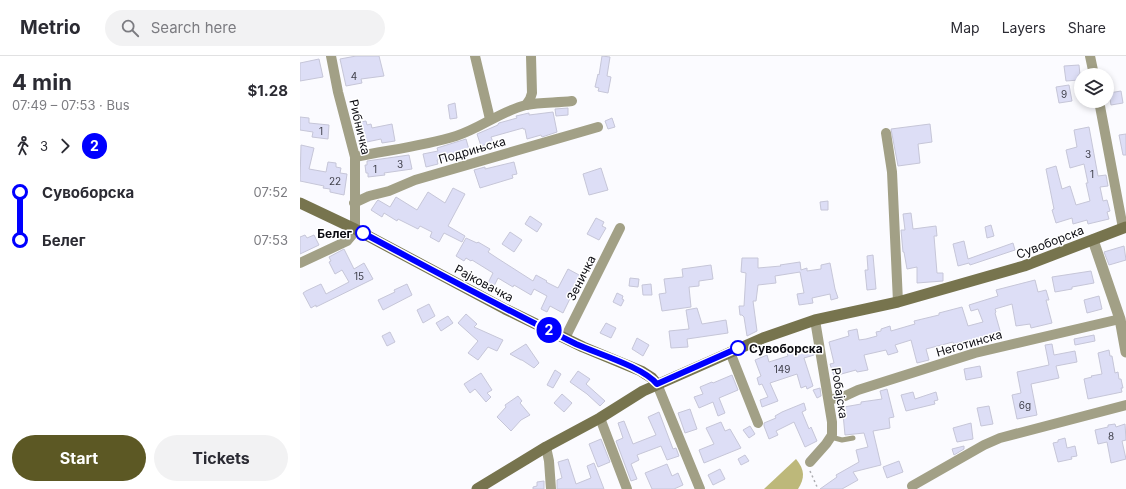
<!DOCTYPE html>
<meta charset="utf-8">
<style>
:root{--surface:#fff;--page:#f2f2f3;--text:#2b2b33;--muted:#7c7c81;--line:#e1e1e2;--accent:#5c5824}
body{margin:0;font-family:Inter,sans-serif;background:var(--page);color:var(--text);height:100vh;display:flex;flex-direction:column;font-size:15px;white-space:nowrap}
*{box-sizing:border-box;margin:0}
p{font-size:13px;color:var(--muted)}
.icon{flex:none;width:22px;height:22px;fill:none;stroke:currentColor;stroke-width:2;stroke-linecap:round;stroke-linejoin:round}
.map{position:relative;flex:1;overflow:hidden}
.side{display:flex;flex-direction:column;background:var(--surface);width:300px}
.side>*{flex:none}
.badge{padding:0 8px;border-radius:13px;font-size:14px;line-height:26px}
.controls{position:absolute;left:774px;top:12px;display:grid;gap:8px}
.controls a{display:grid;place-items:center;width:40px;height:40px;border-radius:50%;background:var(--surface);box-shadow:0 2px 6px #0003;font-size:20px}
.map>.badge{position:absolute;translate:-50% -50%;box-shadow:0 0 0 2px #fff}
.legs{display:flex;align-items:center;gap:6px;height:44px;padding:0 12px;font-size:13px}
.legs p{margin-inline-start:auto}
.summary{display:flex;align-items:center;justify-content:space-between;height:68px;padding:0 12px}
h1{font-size:22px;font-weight:700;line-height:30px}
.primary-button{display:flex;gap:8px;margin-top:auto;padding:8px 12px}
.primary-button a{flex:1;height:46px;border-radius:24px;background:var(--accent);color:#fff;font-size:16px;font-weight:700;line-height:46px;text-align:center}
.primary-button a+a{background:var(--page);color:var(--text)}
ul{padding:0 12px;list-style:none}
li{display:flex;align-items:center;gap:14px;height:48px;font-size:15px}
li i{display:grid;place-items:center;width:6px;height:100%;margin:0 5px;background:currentColor}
li i::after{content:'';width:10px;height:10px;margin:-5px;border:3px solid;border-radius:50%;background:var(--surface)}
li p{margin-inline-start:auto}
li:first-child i{background:linear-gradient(#0000 50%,currentColor 0)}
li:last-child i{background:linear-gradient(currentColor 50%,#0000 0)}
header{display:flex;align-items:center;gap:24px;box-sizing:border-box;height:56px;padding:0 20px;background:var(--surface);border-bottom:1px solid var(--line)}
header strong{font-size:19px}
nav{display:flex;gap:22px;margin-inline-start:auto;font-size:14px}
.search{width:280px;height:36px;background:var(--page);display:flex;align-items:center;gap:10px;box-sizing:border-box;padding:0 14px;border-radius:22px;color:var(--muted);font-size:15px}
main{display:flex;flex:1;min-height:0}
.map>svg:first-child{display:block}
.forest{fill:#bdb87a}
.building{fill:#dddef6;stroke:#c6c6d8}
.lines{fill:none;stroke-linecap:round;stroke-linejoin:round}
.path{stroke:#adadb1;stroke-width:1.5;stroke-dasharray:2 3;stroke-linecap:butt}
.service{stroke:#a2a086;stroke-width:5}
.minor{stroke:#a2a086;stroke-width:10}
.tertiary{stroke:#a2a086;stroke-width:11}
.secondary{stroke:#77744e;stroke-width:11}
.line-1-casing{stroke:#fff;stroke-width:9}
.line-1{stroke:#00f;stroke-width:6}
.stop-1-dot{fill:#fff;stroke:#00f;stroke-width:2}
.labels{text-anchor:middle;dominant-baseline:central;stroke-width:3;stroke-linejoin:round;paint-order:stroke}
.number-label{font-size:10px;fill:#40404b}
.street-label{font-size:12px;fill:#0c0c12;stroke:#fff}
.stop-label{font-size:12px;font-weight:bold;fill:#0c0c12;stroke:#fff;text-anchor:end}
</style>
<header>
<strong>Metrio</strong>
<div class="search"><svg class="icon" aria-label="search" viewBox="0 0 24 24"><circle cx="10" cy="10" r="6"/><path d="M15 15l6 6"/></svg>Search here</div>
<nav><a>Map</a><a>Layers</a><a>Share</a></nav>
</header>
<main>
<section class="side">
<div class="summary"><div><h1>4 min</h1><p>07:49 – 07:53 · Bus</p></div><b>$1.28</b></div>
<div class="legs"><svg class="icon" aria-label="walk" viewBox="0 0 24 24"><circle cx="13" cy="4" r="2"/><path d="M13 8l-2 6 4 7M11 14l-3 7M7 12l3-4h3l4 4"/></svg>3<svg class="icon" aria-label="forward" viewBox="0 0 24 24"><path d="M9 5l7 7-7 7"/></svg><b class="badge" style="background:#00f;color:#fff">2</b></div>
<ul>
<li><i style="color:#00f"></i><b>Сувоборска</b><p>07:52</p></li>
<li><i style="color:#00f"></i><b>Белег</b><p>07:53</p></li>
</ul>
<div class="primary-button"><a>Start</a><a>Tickets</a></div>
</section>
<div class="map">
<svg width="826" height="433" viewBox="0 0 826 433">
<rect width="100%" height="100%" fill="#fbfbff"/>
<path class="forest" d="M496,403C505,414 505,422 498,433H464Z"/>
<g class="building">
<polygon points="56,0 79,0 84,20 61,23 62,27 46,30 40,3"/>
<polygon points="302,0 310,1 307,20 311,21 308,37 298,35 299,32 295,31 298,18 299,19"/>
<polygon points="19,3 23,21 0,25 0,7"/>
<polygon points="779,9 780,19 778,19 779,24 766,25 764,10"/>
<polygon points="769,29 772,45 759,47 756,31"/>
<polygon points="821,35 823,47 811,49 809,37"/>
<polygon points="155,47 157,62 150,63 148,49"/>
<polygon points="268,52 268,59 256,60 255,53"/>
<polygon points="253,56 257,76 242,81 241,79 227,83 225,73 223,73 223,72 191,81 193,86 181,90 177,78 198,69 198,68 199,67 217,62 216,60 229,57 229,59"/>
<polygon points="0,61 9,62 9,67 29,69 28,83 12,81 13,76 0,74"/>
<polygon points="312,62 315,71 308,73 305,65"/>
<polygon points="66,65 67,69 71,68 72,72 92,68 95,85 82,87 81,83 62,87 59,75 57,75 55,67"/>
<polygon points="630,68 632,86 618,88 620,107 598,110 591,73"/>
<polygon points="789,71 798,120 806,119 808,130 800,131 803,145 807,144 810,155 807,156 809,163 788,168 787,164 773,168 772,162 756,167 752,154 754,153 746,113 756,110 762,133 770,130 776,149 790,145 786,127 788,127 784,108 770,112 766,94 777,91 774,74"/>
<polygon points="826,78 826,99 823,99 819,79"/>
<polygon points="166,83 170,97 137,104 138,108 126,111 123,98 138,95 137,92"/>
<polygon points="1,89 14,92 9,113 26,116 28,106 36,107 36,111 41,112 40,117 47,118 44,139 30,136 30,133 23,132 24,130 0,125"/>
<polygon points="109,99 112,113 84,117 85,119 68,121 68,117 66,117 65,109 67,109 67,105"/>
<polygon points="214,106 217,118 212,119 213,122 180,132 174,114 185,111 185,113"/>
<polygon points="301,112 308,134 289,139 283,118"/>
<polygon points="153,132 165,138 148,170 165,180 162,186 144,177 139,186 130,181 132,176 120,170 118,173 98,163 97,165 84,157 82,161 71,154 77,145 78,144 90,151 96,141 117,154 128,136 145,147"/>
<polygon points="528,145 528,154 521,154 520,146"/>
<polygon points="611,157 613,173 636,170 637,180 634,180 637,217 643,217 643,225 617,227 617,211 607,213 604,196 603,196 601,174 605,174 603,158"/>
<polygon points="230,160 242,168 237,176 225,168"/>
<polygon points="296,162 304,166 302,170 306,172 299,184 287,178"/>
<polygon points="691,169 694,180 687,182 685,171"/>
<polygon points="210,176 222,184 214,196 202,188"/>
<polygon points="5,179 7,182 14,179 19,189 0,198 0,181"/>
<polygon points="166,182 177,187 178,186 190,193 188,196 197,202 233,225 236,219 247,225 246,226 258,232 268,213 281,220 263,257 250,250 247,256 241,253 247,240 234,233 231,239 214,229 213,231 198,222 191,236 185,233 193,217 172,204 171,205 166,202 164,205 156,200"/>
<polygon points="664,185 668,203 713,187 715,194 670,209 669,207 658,210 653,188"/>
<polygon points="824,190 826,204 809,209 804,196"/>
<polygon points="44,193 54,213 64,207 73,223 16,251 16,249 11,252 3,237 6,235 21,228 26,238 49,226 42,214 35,218 29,206 31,205 29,201"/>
<polygon points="573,199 576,233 567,234 565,214 568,214 567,200"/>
<polygon points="442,202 458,202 458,212 481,210 480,209 500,206 501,214 507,212 507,215 521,213 521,209 530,207 535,233 538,242 531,244 530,238 512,242 513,247 499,249 497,238 504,237 500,216 475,220 476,227 458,229 456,245 453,245 457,275 447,280 444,261 442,259 440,259 439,250 444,250 446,217 441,216"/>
<polygon points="411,209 413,223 399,225 399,230 389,231 391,251 362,255 359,238 366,237 364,223 383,221 382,213"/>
<polygon points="791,215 794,227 772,231 772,233 755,236 752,221"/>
<polygon points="330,222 339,223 338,231 329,230"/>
<polygon points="735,224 738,236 746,234 749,244 746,244 752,267 731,272 730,268 716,270 712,248 695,253 696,256 695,257 701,278 670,287 669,284 654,288 653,286 626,293 629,304 617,307 611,284 595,289 598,296 588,299 586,294 564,299 568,314 557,316 556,314 534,320 530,308 534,307 529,286 549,280 548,275 557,273 559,284 566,283 577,280 576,276 581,275 581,273 590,270 591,275 615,268 614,265 639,259 639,257 662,251 668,270 683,266 678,253 671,255 669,249 698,240 696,234"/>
<polygon points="107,228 112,239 83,254 78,244 95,236 94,234"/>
<polygon points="351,228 352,239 343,239 342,229"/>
<polygon points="317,237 323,240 322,243 324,244 321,250 313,246"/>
<polygon points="799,240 802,253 787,257 784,244"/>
<polygon points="129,248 135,260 123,267 117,254"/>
<polygon points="397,252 402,268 426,264 428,277 387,283 388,291 371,292 369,275 389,273 386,254"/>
<polygon points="166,258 177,268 174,271 203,284 197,295 188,291 178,304 168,297 178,285 158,267"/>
<polygon points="148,260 153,267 141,275 136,267"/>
<polygon points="306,267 316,272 311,282 300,277"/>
<polygon points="90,276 95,286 87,290 82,280"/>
<polygon points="794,279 795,285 775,289 774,283"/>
<polygon points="337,282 349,289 343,300 332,293"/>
<polygon points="226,288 239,307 234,312 222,304 221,304 210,298"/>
<polygon points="752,288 754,299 775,295 777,306 756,310 759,322 731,328 737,359 717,363 712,339 721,337 717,316 749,309 745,289"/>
<polygon points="513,290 514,299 504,302 513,330 507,333 506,330 501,332 497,318 470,327 478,345 462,351 460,344 468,341 462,328 459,329 457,322 461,320 455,304 467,299 469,306 488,300 487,297"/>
<polygon points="809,294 810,300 812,300 815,317 818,316 819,323 821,323 823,332 821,332 822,336 788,343 784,323 792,321 791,320 802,318 798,297"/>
<polygon points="680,310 682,321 666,324 664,313"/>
<polygon points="255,314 261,318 253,332 247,329"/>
<polygon points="278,315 290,323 286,328 305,345 300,350 287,338 270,326"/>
<polygon points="181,317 192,334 187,337 191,341 186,346 175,333 170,337 164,328"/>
<polygon points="432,319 438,334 419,342 425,357 418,360 413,346 399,352 394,341 403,338 400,331 412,326 413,327"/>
<polygon points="520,332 521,340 517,342 513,334"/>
<polygon points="587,333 594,361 589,362 590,372 573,375 581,409 553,416 558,424 542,433 520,433 537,421 536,419 559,406 556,394 568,391 564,377 545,379 543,358 546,358 544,351 561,348 561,346 582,343 580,335"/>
<polygon points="613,336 615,343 636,336 638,344 634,345 635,348 606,355 601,339"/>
<polygon points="262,338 272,347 264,356 254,347"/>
<polygon points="218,340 222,345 220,347 230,359 221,364 211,375 197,361 206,351 205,349"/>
<polygon points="504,347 506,354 502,356 509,373 511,371 517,385 505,391 494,366 476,375 478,379 469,383 464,370 464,367 476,362 475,360 482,356"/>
<polygon points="689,350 693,368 681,370 677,352"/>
<polygon points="390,353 397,373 385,377 378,357"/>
<polygon points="359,356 373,393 376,392 379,400 367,404 361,390 337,399 339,404 331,408 337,423 331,425 316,385 323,382 318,367 324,365 333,388 356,379 348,361"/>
<polygon points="421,366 425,375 430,373 441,392 404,407 399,394 414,388 406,372"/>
<polygon points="671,367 673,383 657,386 653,372"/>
<polygon points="815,368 816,371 825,368 826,384 822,385 826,403 811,407 807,386 798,388 795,374 808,371 808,369"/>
<polygon points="450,370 455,378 449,382 443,374"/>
<polygon points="765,382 767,392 775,390 777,400 771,401 772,403 758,406 753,387 758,386 758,384"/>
<polygon points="301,383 310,406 298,411 289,388"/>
<polygon points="664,390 664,393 654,399 652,393"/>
<polygon points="445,399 449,405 441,409 438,403"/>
<polygon points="268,403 276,428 291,422 287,410 294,407 304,433 257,433 257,424 262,422 258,406"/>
<polygon points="599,405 603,416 587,422 583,411"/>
<polygon points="367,408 372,420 378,417 383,429 374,433 352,433 345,417"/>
<polygon points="420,413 425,423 413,429 408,419"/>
<polygon points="244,425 244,433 233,433 233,431 237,430 237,426"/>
</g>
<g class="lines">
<polyline class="path" points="510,415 518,433"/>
<polyline class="service" points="531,381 542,384 553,382"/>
<g class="minor">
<polyline points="175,0 190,63"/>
<polyline points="790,0 794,19"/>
<polyline points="799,45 823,172"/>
<polyline points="226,49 230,43 232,37 231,0"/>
<polyline points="586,77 592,116 598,246"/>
<path d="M55,101C89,94 123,90 156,80C181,72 201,55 226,49C241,46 257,47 272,45"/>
<polyline points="54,147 69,140 89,135 115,124 298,71"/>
<polyline points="0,207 47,185 52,179 55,173 55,101 38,36 31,0"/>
<polyline points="265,282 320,172"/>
<polyline points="430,296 458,367"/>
<polyline points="357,328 400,433"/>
<polyline points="529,344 545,340 558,334 675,297 820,263"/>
<polyline points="300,362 327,433"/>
<polyline points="246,391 249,405 251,433"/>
<polyline points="510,406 526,388 532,379 532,366 515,264"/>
<polyline points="612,430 684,389 700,382 826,349"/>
</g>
<polyline class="tertiary" points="793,184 820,263 826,296"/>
<g class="secondary">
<polyline points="0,147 55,173 205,253 283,291 341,315 352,322 357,328"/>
<polyline points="177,433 246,391 300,362 343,335 463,282 515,264 598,246 724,210 826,171"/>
</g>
</g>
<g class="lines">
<g class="line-1-casing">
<path id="line-1" d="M63,177C134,215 204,253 276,288C298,298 343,311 357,328L438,292"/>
</g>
<use href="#line-1" class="line-1"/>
</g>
<g class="stop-1-dot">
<circle cx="63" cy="177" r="7"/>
<circle cx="438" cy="292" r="7"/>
</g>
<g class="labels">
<g class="number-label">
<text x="54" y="20">4</text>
<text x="764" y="38">9</text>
<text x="21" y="75">1</text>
<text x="788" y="98">3</text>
<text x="100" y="108">3</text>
<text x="75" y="113">1</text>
<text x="792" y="118">1</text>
<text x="35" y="125">22</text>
<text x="59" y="220">15</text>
<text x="482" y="313">149</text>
<text x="725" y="349">6g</text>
<text x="811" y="380">8</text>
</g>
<g class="street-label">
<text transform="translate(60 71) rotate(77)">Рибничка</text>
<text transform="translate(172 94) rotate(-16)">Подрињска</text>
<text transform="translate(750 186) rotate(-21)">Сувоборска</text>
<text transform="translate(281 222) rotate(-63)">Зеничка</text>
<text transform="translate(184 227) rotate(28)">Рајковачка</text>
<text transform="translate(669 287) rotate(-16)">Неготинска</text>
<text transform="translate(540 337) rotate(81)">Робајска</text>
</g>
<g class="stop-label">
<text x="52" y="177">Белег</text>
<text x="449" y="292" text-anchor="start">Сувоборска</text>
</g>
</g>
</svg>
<div class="controls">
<a><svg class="icon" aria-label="layers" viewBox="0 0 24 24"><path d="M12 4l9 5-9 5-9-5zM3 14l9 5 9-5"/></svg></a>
</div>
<b class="badge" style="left:249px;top:274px;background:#00f;color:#fff">2</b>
</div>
</main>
